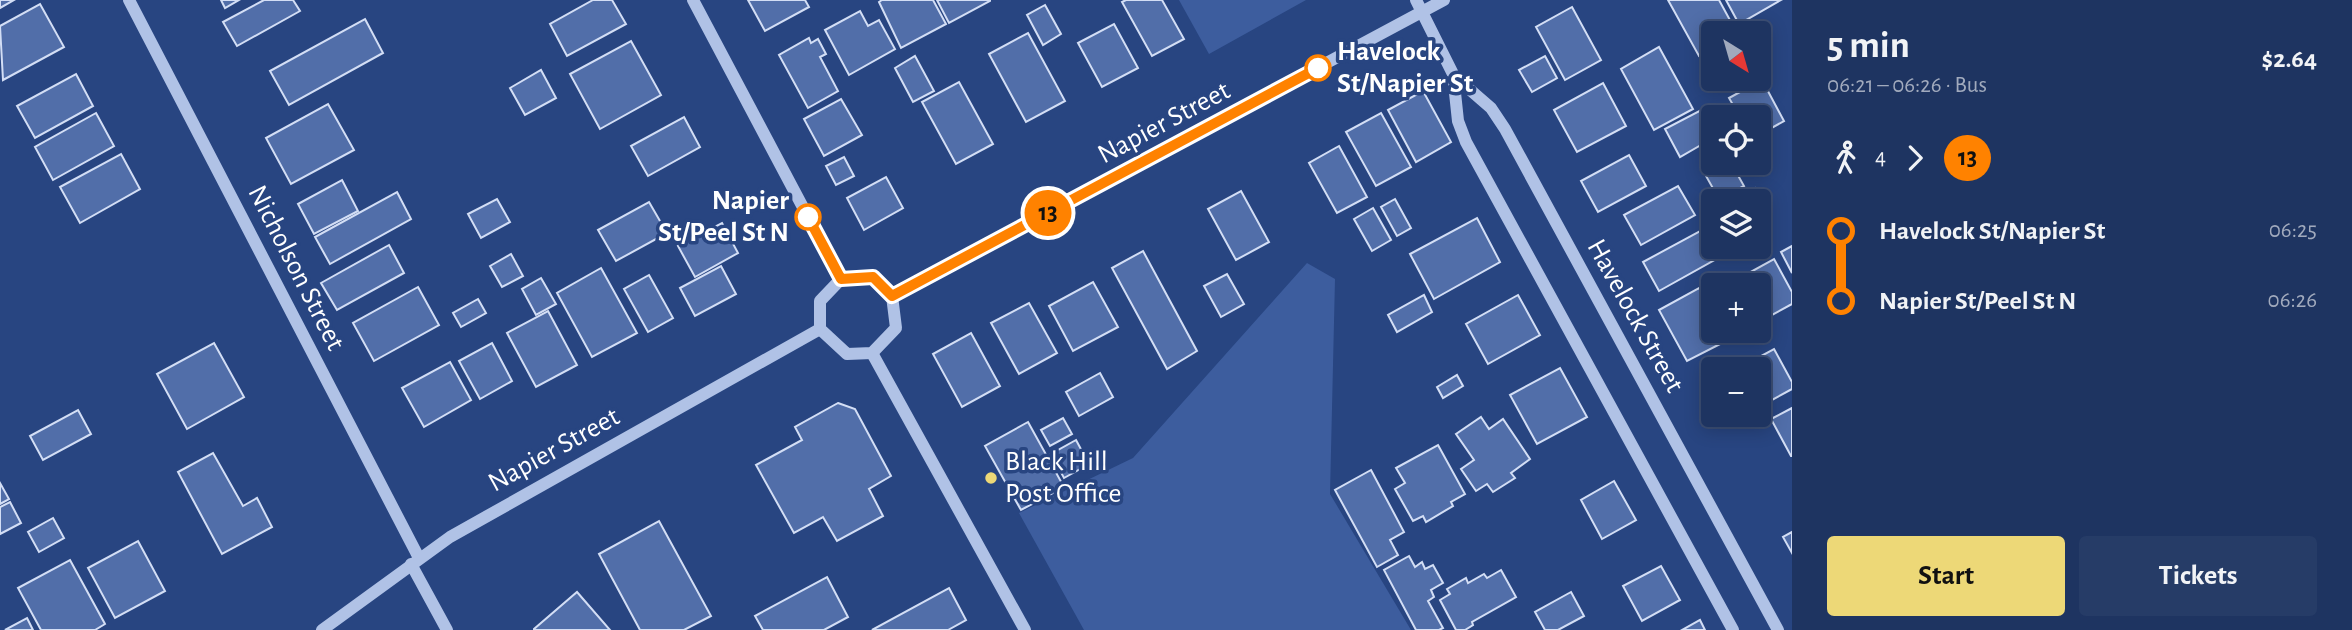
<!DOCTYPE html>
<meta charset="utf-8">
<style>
:root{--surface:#1e3461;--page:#263c67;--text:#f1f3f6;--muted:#a1aabd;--line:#3c4f76;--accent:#edd877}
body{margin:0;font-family:"Alegreya Sans",sans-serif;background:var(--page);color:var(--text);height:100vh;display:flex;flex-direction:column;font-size:26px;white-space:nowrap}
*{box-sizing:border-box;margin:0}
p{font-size:23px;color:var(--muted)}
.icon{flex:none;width:38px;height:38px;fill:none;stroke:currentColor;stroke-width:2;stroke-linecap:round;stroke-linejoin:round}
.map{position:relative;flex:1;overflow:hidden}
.details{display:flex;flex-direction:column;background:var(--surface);width:560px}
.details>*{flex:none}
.badge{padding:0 14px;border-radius:23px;font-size:24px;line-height:46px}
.needle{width:46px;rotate:143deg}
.fabs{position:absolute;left:1701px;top:21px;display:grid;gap:14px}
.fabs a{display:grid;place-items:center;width:70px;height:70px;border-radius:7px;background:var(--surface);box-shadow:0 4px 18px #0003,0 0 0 2px var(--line);font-size:35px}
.map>.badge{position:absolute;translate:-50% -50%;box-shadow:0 0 0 4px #fff}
.legs{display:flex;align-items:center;gap:10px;height:77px;padding:0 35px;font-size:23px}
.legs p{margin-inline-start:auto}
.summary{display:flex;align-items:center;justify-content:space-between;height:119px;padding:0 35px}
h1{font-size:38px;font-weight:600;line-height:52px}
.button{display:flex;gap:14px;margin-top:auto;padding:14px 35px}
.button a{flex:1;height:80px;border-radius:7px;background:var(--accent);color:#111;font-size:28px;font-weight:600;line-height:80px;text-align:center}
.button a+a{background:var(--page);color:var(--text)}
ul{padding:0 35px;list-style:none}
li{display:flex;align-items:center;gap:24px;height:70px;font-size:26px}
li i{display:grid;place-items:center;width:10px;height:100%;margin:0 9px;background:currentColor}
li i::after{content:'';width:18px;height:18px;margin:-9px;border:5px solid;border-radius:50%;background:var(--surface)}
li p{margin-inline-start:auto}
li:first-child i{background:linear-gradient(#0000 50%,currentColor 0)}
li:last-child i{background:linear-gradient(currentColor 50%,#0000 0)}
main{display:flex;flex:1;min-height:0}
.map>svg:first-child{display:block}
.green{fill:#3d5d9e}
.building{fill:#516ea9;stroke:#d3def5;stroke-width:2}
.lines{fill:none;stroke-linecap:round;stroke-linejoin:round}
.minor{stroke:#b0c2e6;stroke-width:12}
.line-1-casing{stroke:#fff;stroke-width:16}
.line-1{stroke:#ff8200;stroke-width:10}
.stop-1-dot{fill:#fff;stroke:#ff8200;stroke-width:3.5}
.poi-dot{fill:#edd877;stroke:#284581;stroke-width:2.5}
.labels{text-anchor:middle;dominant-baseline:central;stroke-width:7;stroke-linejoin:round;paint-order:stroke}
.stop-label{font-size:28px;font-weight:bold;fill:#fff;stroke:#284581;text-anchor:start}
.street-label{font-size:28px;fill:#fff;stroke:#284581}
.poi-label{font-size:28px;fill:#fff;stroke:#284581;text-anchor:start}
</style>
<main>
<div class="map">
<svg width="1792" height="630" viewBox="0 0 1792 630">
<rect width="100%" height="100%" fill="#284581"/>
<g class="green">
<polygon points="1179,0 1306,0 1209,54"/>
<polygon points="1307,263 1335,279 1330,494 1411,630 1084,630 1019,513 1133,458"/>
</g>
<g class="building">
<polygon points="0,0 14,0 0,8"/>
<polygon points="221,0 239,0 225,8"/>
<polygon points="264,0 293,0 300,11 237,46 223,22"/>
<polygon points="593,0 612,0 626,24 567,56 550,24"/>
<polygon points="748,0 805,0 809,7 765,31"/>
<polygon points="882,0 933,0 946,24 901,48 879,2"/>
<polygon points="937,0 990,0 990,1 949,23"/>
<polygon points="1126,0 1162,0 1184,39 1152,56 1122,2"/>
<polygon points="1668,0 1719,0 1737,33 1713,33 1713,48 1699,56"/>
<polygon points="1726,0 1781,0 1739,24"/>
<polygon points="40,4 64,47 3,80 0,26"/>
<polygon points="1045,5 1061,34 1043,45 1027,15"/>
<polygon points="1572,7 1601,60 1565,80 1536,27"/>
<polygon points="860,11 868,26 879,20 895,49 849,75 825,30"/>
<polygon points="365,19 383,53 289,105 270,71"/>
<polygon points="1114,24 1138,68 1102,87 1078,43"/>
<polygon points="1028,33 1065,101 1026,122 989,54"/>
<polygon points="809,38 811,43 818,39 826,54 820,57 838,91 808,108 779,55"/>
<polygon points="631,41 661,95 600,129 570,74"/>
<polygon points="1659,47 1693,109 1654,130 1621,69"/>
<polygon points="915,56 934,91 913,102 895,68"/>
<polygon points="1545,56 1557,78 1532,92 1519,70"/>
<polygon points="541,70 556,98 525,115 510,88"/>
<polygon points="76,74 93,106 35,138 17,106"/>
<polygon points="1762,80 1784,121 1759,135 1759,117 1740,117 1729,98"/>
<polygon points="959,82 993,144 956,164 922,102"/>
<polygon points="1603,83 1626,126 1577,152 1554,110"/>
<polygon points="1423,91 1451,142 1416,162 1388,110"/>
<polygon points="841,99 862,135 824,156 804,119"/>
<polygon points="328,104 354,150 291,184 266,138"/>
<polygon points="1707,107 1713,118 1713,138 1680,157 1665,129"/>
<polygon points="96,113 114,146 53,180 35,147"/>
<polygon points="1381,113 1411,167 1376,186 1346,132"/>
<polygon points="684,117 700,147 648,176 631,146"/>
<polygon points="1339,146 1367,197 1337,213 1309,163"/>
<polygon points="121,154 140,189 80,223 60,187"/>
<polygon points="1629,155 1646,186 1598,212 1581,181"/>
<polygon points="844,157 854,176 836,185 826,166"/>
<polygon points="1731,163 1744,186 1719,199 1706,176"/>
<polygon points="886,177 903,208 864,230 847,198"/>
<polygon points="342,180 358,211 314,234 298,204"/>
<polygon points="1678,186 1695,215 1641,245 1624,215"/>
<polygon points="1755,188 1768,211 1759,216 1759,201 1730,201"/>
<polygon points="1241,191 1269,242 1236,260 1208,209"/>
<polygon points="397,192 411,219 330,264 315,237"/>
<polygon points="497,199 510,222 481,238 468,214"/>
<polygon points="1395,199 1411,228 1397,236 1381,207"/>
<polygon points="649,202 667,233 616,261 598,230"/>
<polygon points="1373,208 1391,240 1372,251 1354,219"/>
<polygon points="1477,218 1500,262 1434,299 1410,254"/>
<polygon points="722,223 738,253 695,277 678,246"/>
<polygon points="1702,230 1718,258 1659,291 1643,262"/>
<polygon points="389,245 404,273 337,310 321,283"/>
<polygon points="1792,246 1792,273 1781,252"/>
<polygon points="1143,251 1197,351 1167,369 1112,268"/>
<polygon points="511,254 523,276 502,287 490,266"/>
<polygon points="1774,259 1792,292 1792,304 1759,322 1759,285 1727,285"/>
<polygon points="721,266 736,294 695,316 680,288"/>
<polygon points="601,268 637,333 592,357 557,293"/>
<polygon points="1227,274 1244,304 1221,317 1204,286"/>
<polygon points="649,275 673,318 648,332 624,289"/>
<polygon points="541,278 556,304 536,315 522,289"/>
<polygon points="1093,282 1118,327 1073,351 1049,306"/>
<polygon points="418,287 439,325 374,361 353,323"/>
<polygon points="1699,288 1713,313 1713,331 1723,331 1728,340 1687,361 1659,310"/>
<polygon points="1424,295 1432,312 1397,332 1388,315"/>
<polygon points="1518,295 1540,335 1488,364 1466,324"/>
<polygon points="478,299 486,313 461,327 453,313"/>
<polygon points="1029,303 1057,353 1019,374 991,323"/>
<polygon points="548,311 577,365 536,387 507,333"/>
<polygon points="1728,331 1744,331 1731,338"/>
<polygon points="971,333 1000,386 962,407 933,354"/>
<polygon points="214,343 244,397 187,429 157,374"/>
<polygon points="492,343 512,381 480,399 459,361"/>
<polygon points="1774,349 1792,382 1792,389 1759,407 1759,369 1737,369"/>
<polygon points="450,362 471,400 424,427 402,388"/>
<polygon points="1560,368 1587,417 1537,444 1510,395"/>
<polygon points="1100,373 1113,397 1079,416 1066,392"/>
<polygon points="1457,375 1463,386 1443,398 1437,387"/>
<polygon points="838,403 855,409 891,476 869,489 883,516 837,541 823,517 794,533 756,465 802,440 795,427"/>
<polygon points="1792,408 1792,456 1791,456 1771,419"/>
<polygon points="78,410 91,434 43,460 30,436"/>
<polygon points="1481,417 1489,429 1503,419 1530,459 1511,473 1515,478 1493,492 1487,484 1476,491 1461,469 1474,460 1456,434"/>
<polygon points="1063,418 1072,434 1050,446 1041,430"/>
<polygon points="1028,422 1064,487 1021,510 985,446"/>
<polygon points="1076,440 1089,464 1064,478 1051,454"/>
<polygon points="1438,445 1465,494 1451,502 1453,506 1426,522 1423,516 1413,521 1395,489 1405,483 1396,468"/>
<polygon points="213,453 243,506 257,498 272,527 222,554 178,472"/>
<polygon points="1371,470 1404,532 1390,540 1398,555 1377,567 1335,490"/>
<polygon points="1614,481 1636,520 1602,539 1581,500"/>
<polygon points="0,483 9,499 0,504"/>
<polygon points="10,502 21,523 0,534 0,507"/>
<polygon points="53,518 64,538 39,552 28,532"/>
<polygon points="659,521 711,616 684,630 640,630 599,554"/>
<polygon points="1792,532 1792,553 1783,537"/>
<polygon points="138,541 165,591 115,618 88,568"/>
<polygon points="1409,556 1415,567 1422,562 1425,569 1433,565 1443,583 1431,590 1434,597 1428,601 1443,628 1439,630 1416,630 1384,570"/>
<polygon points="70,560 105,624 95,630 41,630 18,588"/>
<polygon points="1661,566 1680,600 1642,621 1623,586"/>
<polygon points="1501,570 1516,597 1472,622 1473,625 1465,630 1456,630 1440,600 1450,594 1447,589 1466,578 1468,583 1484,574 1487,578"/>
<polygon points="827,577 848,617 824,630 763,630 755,616"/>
<polygon points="949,588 966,620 948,630 872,630"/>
<polygon points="577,592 610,630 534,630 534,629"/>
<polygon points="1571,592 1584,616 1558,630 1545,630 1535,612"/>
<polygon points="27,618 33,630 5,630"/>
<polygon points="1700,620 1705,630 1682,630"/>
</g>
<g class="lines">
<g class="minor">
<polyline points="129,0 419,558"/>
<polyline points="693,0 841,279"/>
<polyline points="1416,0 1453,74 1458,121 1466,142 1733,630"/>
<polyline points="1453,75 1491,108 1505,129 1778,630"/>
<polygon points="873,277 892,296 896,328 872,353 847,354 820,329 820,301 841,279"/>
<polyline points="892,296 1444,0"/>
<polyline points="872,353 1025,630"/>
<polyline points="411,564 447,630"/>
<polyline points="322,630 450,537 820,329"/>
</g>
</g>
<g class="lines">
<g class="line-1-casing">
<polyline id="line-1" points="808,217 841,279 873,277 892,296 1318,68"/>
</g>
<use href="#line-1" class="line-1"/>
</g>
<g class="stop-1-dot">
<circle cx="1318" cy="68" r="12"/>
<circle cx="808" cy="217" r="12"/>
</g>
<circle class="poi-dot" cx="991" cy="478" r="7"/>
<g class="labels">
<g class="stop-label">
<text x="1337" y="52">Havelock<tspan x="1337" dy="32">St/Napier St</tspan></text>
<text x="789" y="201" text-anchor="end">Napier<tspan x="789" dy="32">St/Peel St N</tspan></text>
</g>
<g class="street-label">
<text transform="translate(1164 123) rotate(-28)">Napier Street</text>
<text transform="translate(296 268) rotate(63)">Nicholson Street</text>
<text transform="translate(1635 316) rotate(61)">Havelock Street</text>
<text transform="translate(554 450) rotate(-29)">Napier Street</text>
</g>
<g class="poi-label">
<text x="1005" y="462">Black Hill<tspan x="1005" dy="32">Post Office</tspan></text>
</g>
</g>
</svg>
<div class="fabs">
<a><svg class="needle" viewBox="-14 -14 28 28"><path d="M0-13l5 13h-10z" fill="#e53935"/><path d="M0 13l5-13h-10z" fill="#a1aabd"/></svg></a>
<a><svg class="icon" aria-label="locate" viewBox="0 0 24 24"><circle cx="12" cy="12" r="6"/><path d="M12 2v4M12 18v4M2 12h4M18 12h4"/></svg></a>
<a><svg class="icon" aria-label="layers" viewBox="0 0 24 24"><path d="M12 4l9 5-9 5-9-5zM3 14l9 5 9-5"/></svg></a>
<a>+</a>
<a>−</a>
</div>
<b class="badge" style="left:1048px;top:213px;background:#ff8200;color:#111">13</b>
</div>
<section class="details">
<div class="summary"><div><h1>5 min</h1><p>06:21 – 06:26 · Bus</p></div><b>$2.64</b></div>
<div class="legs"><svg class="icon" aria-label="walk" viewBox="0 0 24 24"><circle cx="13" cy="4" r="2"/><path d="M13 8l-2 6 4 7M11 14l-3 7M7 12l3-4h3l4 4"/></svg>4<svg class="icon" aria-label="forward" viewBox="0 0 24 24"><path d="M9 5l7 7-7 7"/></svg><b class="badge" style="background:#ff8200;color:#111">13</b></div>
<ul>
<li><i style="color:#ff8200"></i><b>Havelock St/Napier St</b><p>06:25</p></li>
<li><i style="color:#ff8200"></i><b>Napier St/Peel St N</b><p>06:26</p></li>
</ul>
<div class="button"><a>Start</a><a>Tickets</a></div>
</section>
</main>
